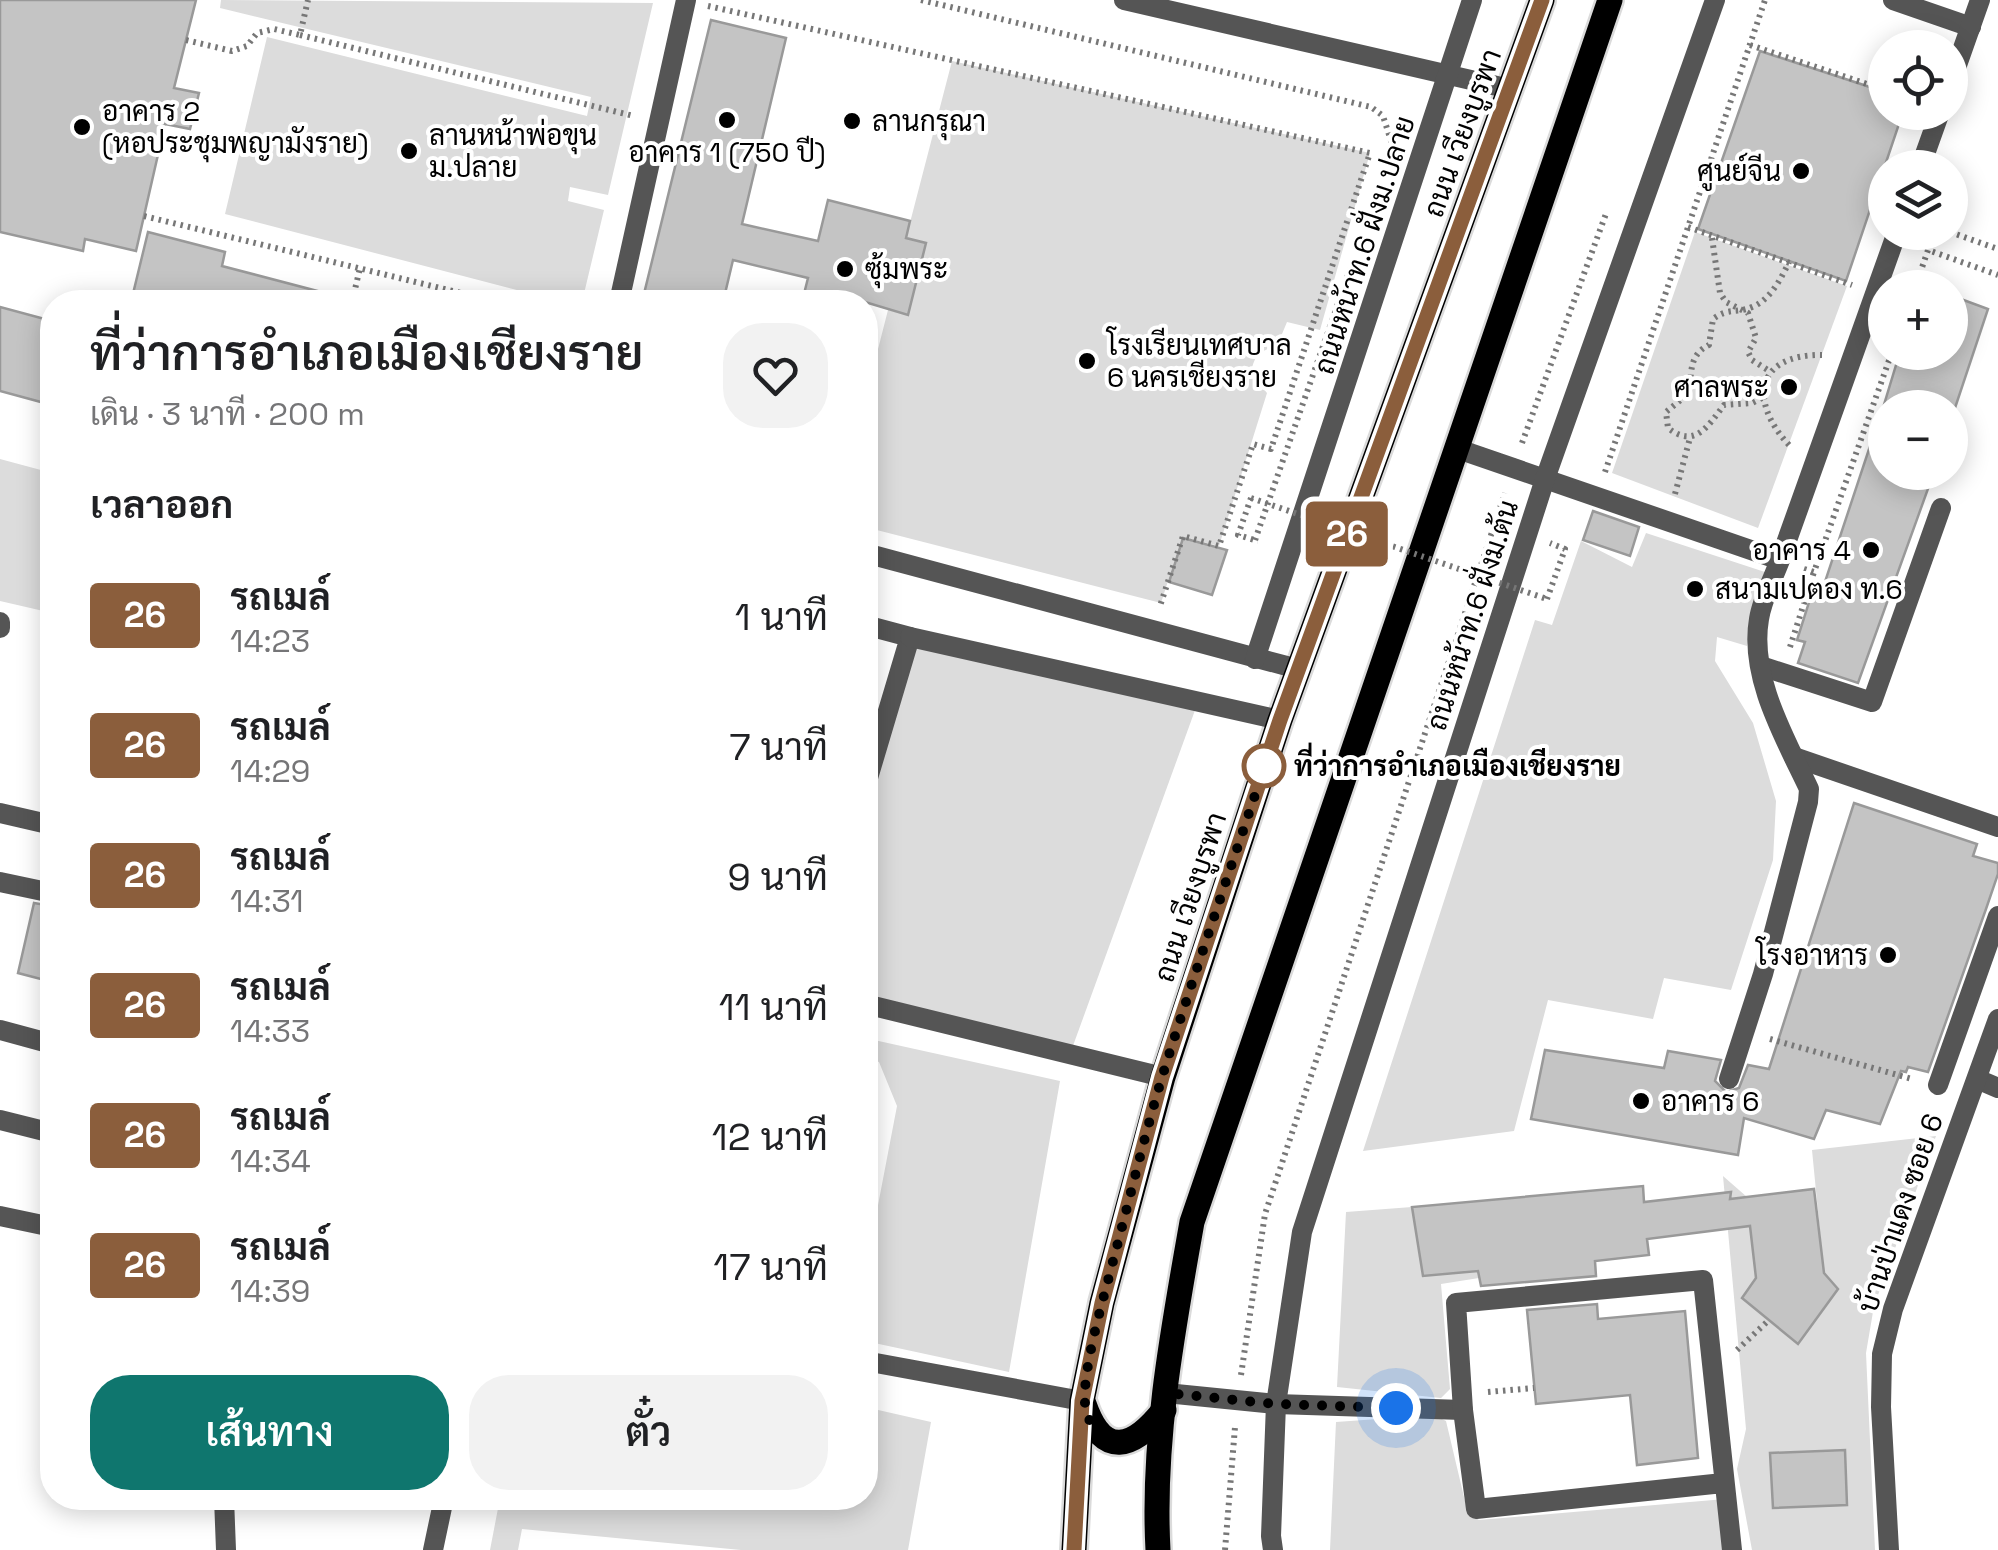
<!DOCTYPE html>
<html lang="th">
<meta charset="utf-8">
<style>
:root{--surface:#fff;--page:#f2f2f2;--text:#202124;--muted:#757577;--accent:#0f766e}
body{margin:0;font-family:"Space Grotesk",Sarabun,sans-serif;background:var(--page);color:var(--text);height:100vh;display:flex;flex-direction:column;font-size:38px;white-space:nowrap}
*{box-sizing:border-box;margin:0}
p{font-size:32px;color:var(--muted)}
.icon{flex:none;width:55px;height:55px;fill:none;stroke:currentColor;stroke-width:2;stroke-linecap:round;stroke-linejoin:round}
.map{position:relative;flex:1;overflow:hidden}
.drawer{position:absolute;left:40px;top:290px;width:838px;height:1220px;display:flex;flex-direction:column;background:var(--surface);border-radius:40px;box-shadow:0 5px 25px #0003}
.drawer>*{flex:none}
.badge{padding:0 20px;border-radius:8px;font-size:35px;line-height:65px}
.buttons{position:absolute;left:1868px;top:30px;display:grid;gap:20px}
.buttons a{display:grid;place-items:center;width:100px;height:100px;border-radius:50%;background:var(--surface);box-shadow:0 5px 25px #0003;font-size:50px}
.you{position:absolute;width:50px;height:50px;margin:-25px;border:8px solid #fff;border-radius:50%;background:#1a73e8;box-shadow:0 0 0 15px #1a73e833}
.map>.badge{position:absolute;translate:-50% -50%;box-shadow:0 0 0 5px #fff}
h2{padding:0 50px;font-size:38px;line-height:90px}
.round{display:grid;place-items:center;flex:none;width:105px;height:105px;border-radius:40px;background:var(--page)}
.overview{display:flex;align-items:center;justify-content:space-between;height:170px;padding:0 50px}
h1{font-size:48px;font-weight:600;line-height:75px}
.action{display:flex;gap:20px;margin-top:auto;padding:20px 50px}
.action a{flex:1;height:115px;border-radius:40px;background:var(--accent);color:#fff;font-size:40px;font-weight:600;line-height:115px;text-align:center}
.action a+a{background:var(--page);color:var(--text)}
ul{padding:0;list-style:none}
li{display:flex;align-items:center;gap:30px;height:130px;padding:0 50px}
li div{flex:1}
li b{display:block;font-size:38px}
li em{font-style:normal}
li .badge{min-width:110px;font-weight:700;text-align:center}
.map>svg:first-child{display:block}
.green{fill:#dcdcdc}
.building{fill:#c4c4c4;stroke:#999;stroke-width:2.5}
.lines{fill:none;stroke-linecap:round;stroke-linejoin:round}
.primary-casing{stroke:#dbdbdb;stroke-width:30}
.path{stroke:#777;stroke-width:6;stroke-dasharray:2.5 5;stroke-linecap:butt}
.service{stroke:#555;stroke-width:20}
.minor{stroke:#555;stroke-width:20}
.primary{stroke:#000;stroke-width:25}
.path-bridge{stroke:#777;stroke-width:6;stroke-dasharray:2.5 5;stroke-linecap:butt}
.line-casing{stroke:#fff;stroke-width:22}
.line{stroke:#8b5e3c;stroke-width:15}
.walk{stroke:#000;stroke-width:10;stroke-dasharray:0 18}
.poi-dot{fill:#000;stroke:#fff;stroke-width:4}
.stop-dot{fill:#fff;stroke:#8b5e3c;stroke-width:5}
.labels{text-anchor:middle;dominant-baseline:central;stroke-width:8;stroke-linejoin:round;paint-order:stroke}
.poi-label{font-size:28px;fill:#000;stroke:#fff;text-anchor:start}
.street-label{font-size:28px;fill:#000;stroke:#fff}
.stop-label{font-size:28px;font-weight:bold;fill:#000;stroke:#fff;text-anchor:start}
</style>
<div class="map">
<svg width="1998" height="1550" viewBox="0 0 1998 1550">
<rect width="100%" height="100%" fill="#fff"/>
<g class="green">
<polygon points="221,0 653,3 608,195 570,187 568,201 604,210 582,302 543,302 544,297 225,214 267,37 587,116 591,97 220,8"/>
<path d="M952,61L1370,153L1320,330L1287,322L1277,346C1259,351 1254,355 1251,374L1267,393L1219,546L1182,537L1161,603L865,527V400L888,310L907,314L926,243L906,238Z"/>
<polygon points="1695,232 1847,286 1758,528 1612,473"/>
<polygon points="0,459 52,473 52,613 0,601"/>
<polygon points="1646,533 1771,574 1747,646 1717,637 1715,661 1753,723 1776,801 1773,860 1731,990 1664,978 1653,1019 1548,1000 1514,1131 1363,1151 1535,620 1552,625 1581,541 1632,567"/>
<polygon points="910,637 1198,702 1070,1054 865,1004 865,788"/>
<polygon points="865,1038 1060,1081 1009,1372 865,1341 865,1273 897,1106 879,1062 865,1057"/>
<polygon points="1936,1136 1874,1306 1866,1353 1875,1550 1752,1550 1737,1469 1746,1429 1723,1176 1747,1197 1756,1278 1838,1289 1824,1273 1812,1150"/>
<polygon points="1412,1207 1423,1276 1478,1271 1479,1278 1441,1284 1450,1389 1441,1398 1337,1387 1346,1212"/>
<polygon points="865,1407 931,1422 908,1550 741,1550 522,1529 518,1550 490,1550 500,1498 865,1498"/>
<polygon points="1434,1415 1446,1421 1468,1514 1479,1520 1725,1499 1732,1550 1330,1550 1336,1422"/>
</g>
<g class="building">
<polygon points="0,0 196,0 174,88 199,93 190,129 165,124 136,251 85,239 83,251 0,232"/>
<polygon points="711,20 786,38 742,224 818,241 828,200 910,221 906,238 926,243 908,315 865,302 802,302 808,278 733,260 723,302 642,302"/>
<polygon points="1760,51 1885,92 1885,112 1903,112 1846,281 1698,229"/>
<polygon points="148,232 225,252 222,266 325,293 324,302 131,302"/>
<polygon points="1950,295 1988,309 1955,408 1883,408 1900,352 1950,352"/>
<polygon points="0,307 52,321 52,405 0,391"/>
<polygon points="1879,419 1885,420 1885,472 1934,472 1858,683 1798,663 1805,642 1797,640 1810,599 1819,600"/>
<polygon points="1593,511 1639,527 1630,556 1583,540"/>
<polygon points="1183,538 1227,550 1212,595 1169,582"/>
<polygon points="1854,803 1977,844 1973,856 1998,863 1998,874 1986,909 1928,1072 1908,1067 1906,1072 1901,1071 1880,1124 1826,1110 1814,1139 1744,1118 1738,1155 1531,1119 1545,1050 1664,1068 1668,1051 1721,1060 1715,1081 1726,1092 1739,1088 1748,1065 1769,1069"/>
<polygon points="34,903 52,906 52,982 18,973"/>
<polygon points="1643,1186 1644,1202 1731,1192 1730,1199 1814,1189 1824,1273 1838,1289 1798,1344 1742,1298 1756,1278 1750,1226 1647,1239 1649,1255 1595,1261 1596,1276 1481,1286 1478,1271 1423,1276 1412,1207"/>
<polygon points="1597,1304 1598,1319 1685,1311 1698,1458 1637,1465 1630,1395 1536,1404 1527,1310"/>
<polygon points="1845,1450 1847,1505 1773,1508 1770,1453"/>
</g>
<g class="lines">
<g class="primary-casing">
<g id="primary">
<path d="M1084,1404C1103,1459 1133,1449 1164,1410"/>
<polyline points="1074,1550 1082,1401 1102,1303 1163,1077 1280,720 1542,0"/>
<path d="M1158,1550C1152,1440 1173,1329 1192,1222L1610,0"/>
</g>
</g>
<g class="path">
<polyline points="921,0 1371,107 1383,116 1393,147"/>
<polyline points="708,6 1370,153 1271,449 1253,444 1219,546 1183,536 1160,606"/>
<polyline points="300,35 634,116"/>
<polyline points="186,40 232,51 247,46 257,33 274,29 300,35 308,0"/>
<polyline points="1750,45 1885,90"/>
<polyline points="144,216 498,302"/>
<polyline points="1688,227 1852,285"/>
<polyline points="1950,232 1998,249"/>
<polyline points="1712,238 1720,293 1726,302 1748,313 1756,338 1748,352 1752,360 1771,372"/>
<polyline points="1915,288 1928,250 1998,275"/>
<polyline points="352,302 360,268"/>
<path d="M1762,398L1752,403L1724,405C1708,426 1695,449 1668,428L1666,412L1689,393C1692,374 1688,355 1709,345L1713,319C1729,307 1736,314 1752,307C1770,300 1781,279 1789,262"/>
<polyline points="1522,443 1607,211"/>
<path d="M1789,445C1748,401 1756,354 1822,355"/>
<polyline points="1605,472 1765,0"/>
<polyline points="1675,494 1690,438"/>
<polyline points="1251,498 1238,535 1258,541"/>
<polyline points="1255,540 1354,258"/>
<polyline points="1804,569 1814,572 1892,352"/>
<polyline points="1547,599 1565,549 1550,543"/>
<polyline points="1790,647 1814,572"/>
<polyline points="1770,1039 1912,1079"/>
<polyline points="1737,1350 1769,1320"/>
<polyline points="1241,1375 1265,1214 1505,493"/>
<polyline points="1488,1392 1534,1388"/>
<polyline points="1225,1550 1235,1427"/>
</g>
<g class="service">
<polyline points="1893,0 1971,27"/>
<polyline points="1950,85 1980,0"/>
<polyline points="1920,168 1940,112"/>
<polyline points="619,302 686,0"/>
<polyline points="1458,449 1780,560 1897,232"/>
<polyline points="865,553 1298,669"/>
<polyline points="0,622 0,628"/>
<polyline points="865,625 910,637 865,788"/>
<polyline points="910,637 1280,720"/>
<polyline points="1761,666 1872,702 1941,508"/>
<polyline points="1794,757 1998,827"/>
<polyline points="0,813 52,825"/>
<polyline points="0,882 52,893"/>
<polyline points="865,1004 1163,1077"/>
<polyline points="0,1030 52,1044"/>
<path d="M1729,1079L1763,974L1808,802L1809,789C1785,738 1749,677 1759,619C1762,599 1773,579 1780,560"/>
<polyline points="1938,1085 1998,916"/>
<polyline points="0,1120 52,1133"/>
<polyline points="0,1216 52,1227"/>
<polyline points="865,1361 1082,1401"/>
<polyline points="1166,1393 1276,1404 1463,1410"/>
<polyline points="1723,1483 1476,1509 1463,1410 1456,1303 1703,1280 1732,1550"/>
<polyline points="224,1498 226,1550"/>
<polyline points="433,1550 444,1498"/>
<polyline points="1273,1550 1271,1536 1276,1404 1302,1232 1545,479 1715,0"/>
</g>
<g class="minor">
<polyline points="1124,0 1510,89"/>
<polyline points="1255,659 1472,0"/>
<polyline points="1977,1079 1998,1088"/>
<polyline points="1889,1550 1881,1407 1882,1354 1893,1309 1998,1019"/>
</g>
<use href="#primary" class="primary"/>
<polyline class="path-bridge" points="1251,498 1547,599"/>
</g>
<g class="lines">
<g class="line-casing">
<polyline id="line" points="1074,1550 1082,1401 1102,1303 1162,1077 1280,720 1542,0"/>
</g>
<use href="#line" class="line"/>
<path class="walk" d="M1264,766L1268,756C1233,862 1196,968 1163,1074C1144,1137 1129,1202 1112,1265C1104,1298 1077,1385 1087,1414C1106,1468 1160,1437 1166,1393L1276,1404L1396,1408"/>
</g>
<g class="poi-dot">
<circle cx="727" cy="120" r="10"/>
<circle cx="852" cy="121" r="10"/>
<circle cx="82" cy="127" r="10"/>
<circle cx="409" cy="151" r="10"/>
<circle cx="1801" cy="171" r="10"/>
<circle cx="845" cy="269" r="10"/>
<circle cx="1087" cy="361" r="10"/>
<circle cx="1789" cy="387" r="10"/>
<circle cx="1871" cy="550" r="10"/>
<circle cx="1695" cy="589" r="10"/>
<circle cx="1888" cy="955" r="10"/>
<circle cx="1641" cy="1101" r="10"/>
</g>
<circle class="stop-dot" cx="1264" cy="766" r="20"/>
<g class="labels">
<g class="poi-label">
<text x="102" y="111">อาคาร 2<tspan x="102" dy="32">(หอประชุมพญามังราย)</tspan></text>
<text x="872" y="121">ลานกรุณา</text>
<text x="429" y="135">ลานหน้าพ่อขุน<tspan x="429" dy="32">ม.ปลาย</tspan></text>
<text x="727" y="152" text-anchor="middle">อาคาร 1 (750 ปี)</text>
<text x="1781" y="171" text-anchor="end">ศูนย์จีน</text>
<text x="865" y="269">ซุ้มพระ</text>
<text x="1107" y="345">โรงเรียนเทศบาล<tspan x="1107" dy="32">6 นครเชียงราย</tspan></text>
<text x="1769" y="387" text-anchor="end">ศาลพระ</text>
<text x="1851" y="550" text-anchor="end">อาคาร 4</text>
<text x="1715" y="589">สนามเปตอง ท.6</text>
<text x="1868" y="955" text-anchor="end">โรงอาหาร</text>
<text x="1661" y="1101">อาคาร 6</text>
</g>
<g class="street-label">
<text transform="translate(1462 133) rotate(-70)">ถนน เวียงบูรพา</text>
<text transform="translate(1364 245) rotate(-72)">ถนนหน้าท.6 ฝั่งม.ปลาย</text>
<text transform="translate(1472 615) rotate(-72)">ถนนหน้าท.6 ฝั่งม.ต้น</text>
<text transform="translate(1190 897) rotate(-72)">ถนน เวียงบูรพา</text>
<text transform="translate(1900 1213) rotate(-71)">บ้านป่าแดง ซอย 6</text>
</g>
<g class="stop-label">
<text x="1294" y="766">ที่ว่าการอำเภอเมืองเชียงราย</text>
</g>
</g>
</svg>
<div class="buttons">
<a><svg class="icon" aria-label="locate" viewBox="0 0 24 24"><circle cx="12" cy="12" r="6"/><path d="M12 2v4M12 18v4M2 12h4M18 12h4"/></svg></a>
<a><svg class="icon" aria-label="layers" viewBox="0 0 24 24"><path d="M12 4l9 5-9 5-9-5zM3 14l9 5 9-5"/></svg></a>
<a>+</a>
<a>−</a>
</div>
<div class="you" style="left:1396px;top:1408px"></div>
<b class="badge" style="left:1347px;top:534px;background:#8b5e3c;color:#fff">26</b>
<section class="drawer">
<div class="overview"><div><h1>ที่ว่าการอำเภอเมืองเชียงราย</h1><p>เดิน · 3 นาที · 200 m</p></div><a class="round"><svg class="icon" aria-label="heart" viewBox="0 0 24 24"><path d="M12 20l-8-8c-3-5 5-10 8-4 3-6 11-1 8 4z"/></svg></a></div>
<h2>เวลาออก</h2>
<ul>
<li><span class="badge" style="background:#8b5e3c;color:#fff">26</span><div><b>รถเมล์</b><p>14:23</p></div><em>1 นาที</em></li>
<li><span class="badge" style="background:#8b5e3c;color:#fff">26</span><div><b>รถเมล์</b><p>14:29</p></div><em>7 นาที</em></li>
<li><span class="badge" style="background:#8b5e3c;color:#fff">26</span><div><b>รถเมล์</b><p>14:31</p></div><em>9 นาที</em></li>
<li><span class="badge" style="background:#8b5e3c;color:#fff">26</span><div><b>รถเมล์</b><p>14:33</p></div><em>11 นาที</em></li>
<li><span class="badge" style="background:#8b5e3c;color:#fff">26</span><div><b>รถเมล์</b><p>14:34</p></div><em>12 นาที</em></li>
<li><span class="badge" style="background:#8b5e3c;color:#fff">26</span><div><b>รถเมล์</b><p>14:39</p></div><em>17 นาที</em></li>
</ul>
<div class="action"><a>เส้นทาง</a><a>ตั๋ว</a></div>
</section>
</div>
